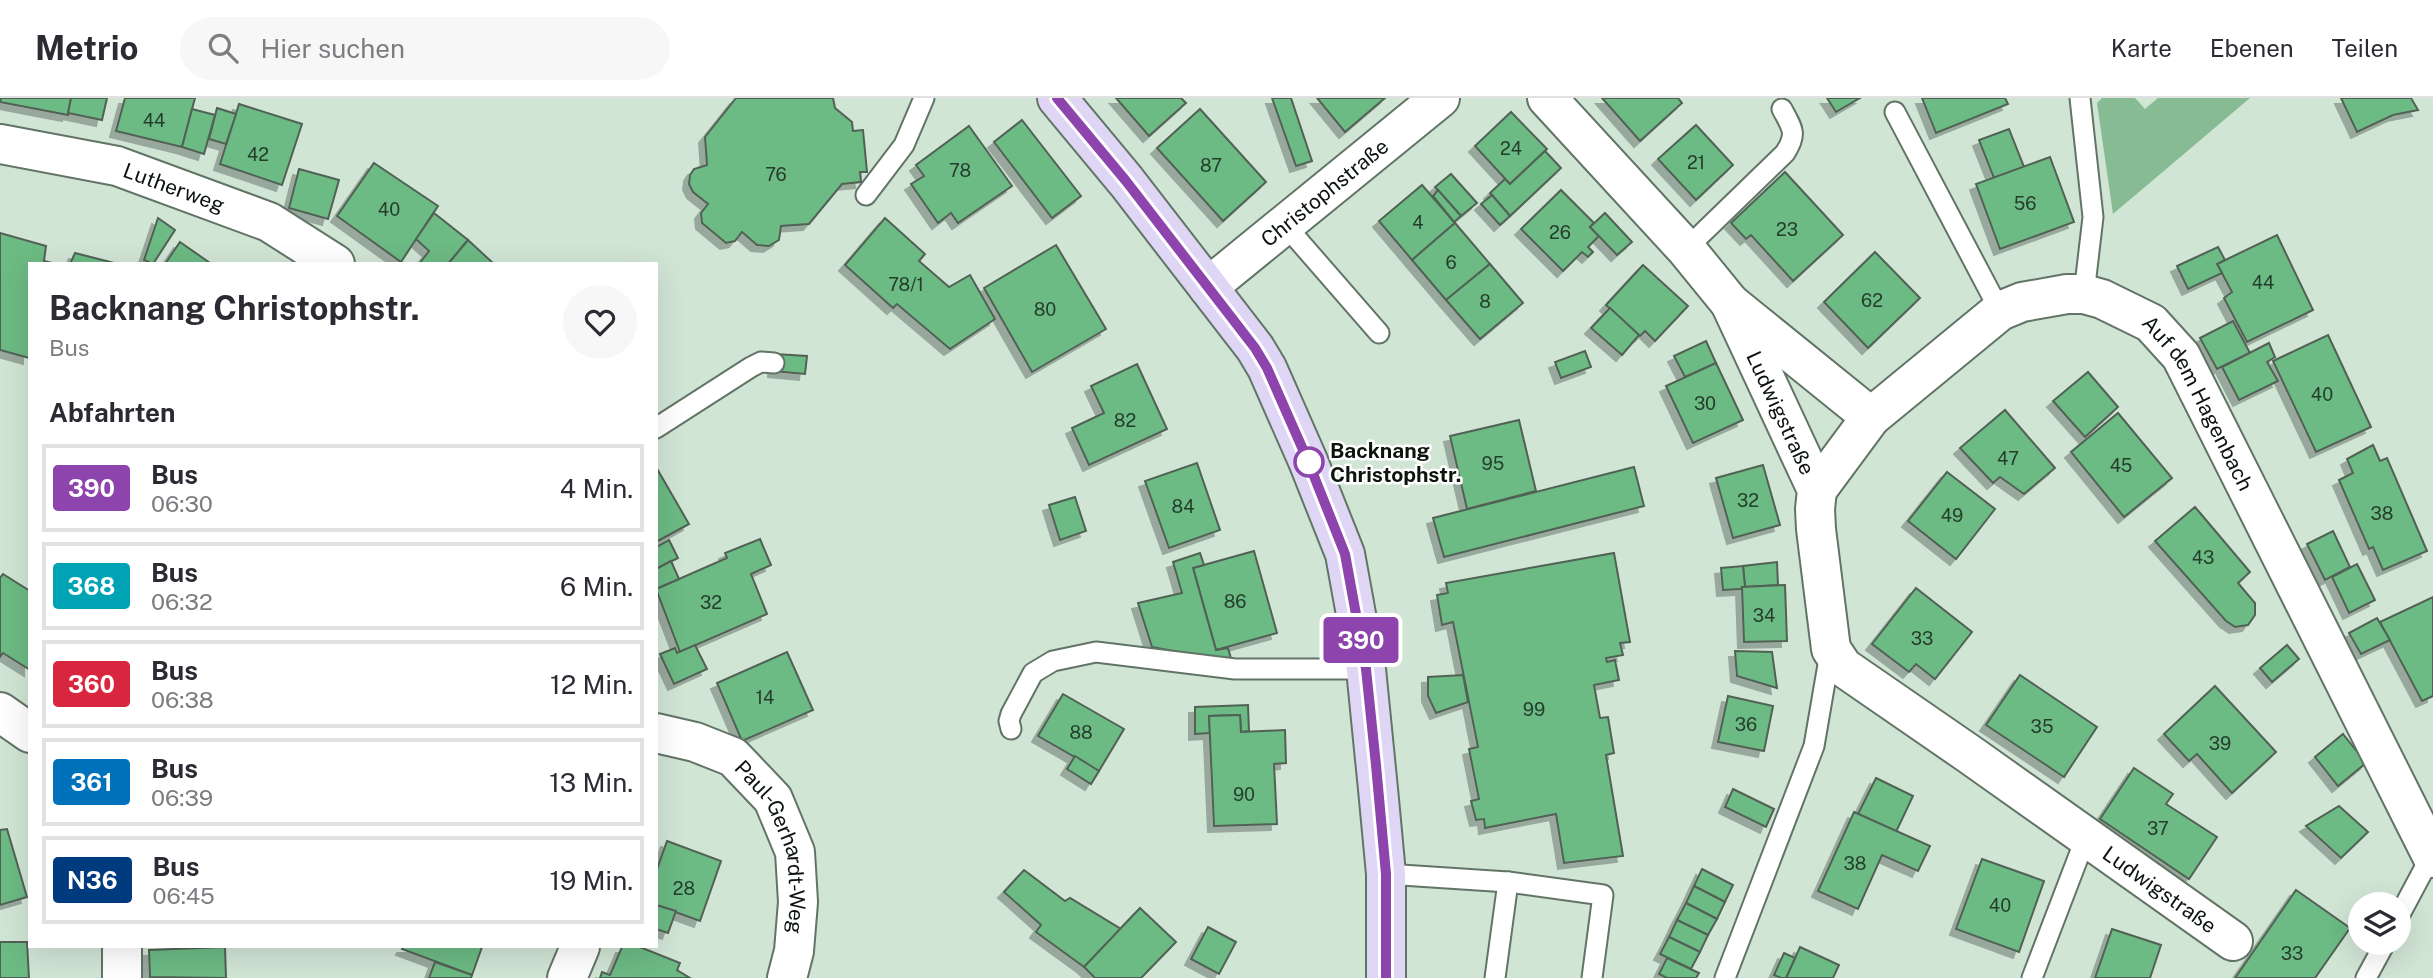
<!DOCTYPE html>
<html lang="de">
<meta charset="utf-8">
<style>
:root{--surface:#fff;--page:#f7f7f7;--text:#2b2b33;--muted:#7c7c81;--line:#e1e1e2}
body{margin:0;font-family:"Public Sans",sans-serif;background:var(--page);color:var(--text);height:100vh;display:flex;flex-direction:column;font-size:26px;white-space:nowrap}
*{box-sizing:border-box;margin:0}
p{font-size:23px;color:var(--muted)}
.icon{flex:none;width:38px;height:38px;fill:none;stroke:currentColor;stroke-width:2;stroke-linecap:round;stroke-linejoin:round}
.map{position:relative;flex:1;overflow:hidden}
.drawer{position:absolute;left:28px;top:164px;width:630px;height:686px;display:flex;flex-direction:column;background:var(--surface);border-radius:0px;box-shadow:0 7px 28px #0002}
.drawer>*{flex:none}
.badge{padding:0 14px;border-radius:5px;font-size:24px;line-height:46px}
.controls{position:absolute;left:2348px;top:794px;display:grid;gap:14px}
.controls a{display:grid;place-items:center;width:63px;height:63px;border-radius:50%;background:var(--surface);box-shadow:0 7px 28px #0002;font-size:35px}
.map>.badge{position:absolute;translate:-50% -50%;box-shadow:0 0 0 4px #fff}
h2{padding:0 21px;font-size:26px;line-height:63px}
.round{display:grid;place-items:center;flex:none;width:74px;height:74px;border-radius:37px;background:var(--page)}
.head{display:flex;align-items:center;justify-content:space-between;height:119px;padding:0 21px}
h1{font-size:33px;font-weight:700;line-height:52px}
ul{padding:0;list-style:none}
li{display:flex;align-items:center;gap:21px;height:88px;margin:0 14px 10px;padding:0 7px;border:4px solid var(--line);border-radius:0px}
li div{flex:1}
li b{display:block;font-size:26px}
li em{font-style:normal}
li .badge{min-width:77px;font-weight:700;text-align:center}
header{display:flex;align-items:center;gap:42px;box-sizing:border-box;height:98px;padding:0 35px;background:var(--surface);border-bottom:2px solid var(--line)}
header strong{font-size:33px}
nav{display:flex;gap:38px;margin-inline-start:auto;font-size:24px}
.search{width:490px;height:63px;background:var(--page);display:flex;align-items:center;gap:18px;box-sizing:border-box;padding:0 24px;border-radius:38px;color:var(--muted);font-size:26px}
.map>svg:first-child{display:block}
.green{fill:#86bb94}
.building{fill:#6cba84;stroke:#516255;stroke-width:2;filter:url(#shadow)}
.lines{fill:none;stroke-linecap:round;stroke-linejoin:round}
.lane-casing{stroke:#627466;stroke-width:23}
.street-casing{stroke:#627466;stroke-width:42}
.secondary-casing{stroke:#627466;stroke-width:42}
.lane{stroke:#fff;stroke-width:19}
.street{stroke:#fff;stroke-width:38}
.secondary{stroke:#dfd5f4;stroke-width:38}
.line-casing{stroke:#fff;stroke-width:16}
.line{stroke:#8e44ad;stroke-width:10}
.stop-dot{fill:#fff;stroke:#8e44ad;stroke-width:3.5}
.labels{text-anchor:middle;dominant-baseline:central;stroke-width:5;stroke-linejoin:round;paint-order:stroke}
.number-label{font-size:18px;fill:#253e2c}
.street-label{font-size:21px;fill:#0d140e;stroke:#fff}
.stop-label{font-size:21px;font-weight:bold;fill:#0d140e;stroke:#fff;text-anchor:start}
</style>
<header>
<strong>Metrio</strong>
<div class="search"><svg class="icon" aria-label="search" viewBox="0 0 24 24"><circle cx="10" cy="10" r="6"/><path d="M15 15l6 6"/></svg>Hier suchen</div>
<nav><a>Karte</a><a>Ebenen</a><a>Teilen</a></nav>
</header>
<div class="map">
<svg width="2433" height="880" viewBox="0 0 2433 880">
<defs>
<filter id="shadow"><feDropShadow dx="-6" dy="6" stdDeviation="0" flood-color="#0004"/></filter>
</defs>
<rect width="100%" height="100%" fill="#d1e5d5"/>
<polygon class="green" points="2102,0 2135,0 2145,11 2158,0 2250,0 2113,116 2097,5"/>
<g class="building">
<polygon points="1,0 71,0 68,17 0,4"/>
<polygon points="71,0 107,0 102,22 68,15"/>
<polygon points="125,0 195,0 182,49 116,33"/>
<polygon points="736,0 833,0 835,10 852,24 853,33 863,32 867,74 860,74 861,84 842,86 809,126 781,128 779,142 769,148 757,147 742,134 735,143 726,145 702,125 701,115 708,106 693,94 689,86 690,77 694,71 707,67 705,39"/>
<polygon points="1116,0 1181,0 1186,5 1149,38"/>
<polygon points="1272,0 1291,0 1312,63 1296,68"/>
<polygon points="1317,0 1385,0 1345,34"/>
<polygon points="1602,0 1678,0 1682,5 1640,43"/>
<polygon points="1827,0 1860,0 1836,14"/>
<polygon points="1922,0 2005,0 2008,6 1936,35"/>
<polygon points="2341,0 2411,0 2418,12 2393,17 2357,34"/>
<polygon points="239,6 302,26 282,87 220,66"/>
<polygon points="217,10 236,16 226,46 209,41"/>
<polygon points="192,11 215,17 204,56 182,49"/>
<polygon points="1200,11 1266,84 1223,123 1157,50"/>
<polygon points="1511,14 1547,51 1510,86 1475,48"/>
<polygon points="1022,22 1081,98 1052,120 994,44"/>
<polygon points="1696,27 1733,67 1696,102 1658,61"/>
<polygon points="969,28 1012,88 958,125 951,115 938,125 911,86 924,78 916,67"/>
<polygon points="2009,31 2024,69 1994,80 1979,42"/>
<polygon points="1545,53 1561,70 1510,118 1490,95 1505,81 1510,86"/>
<polygon points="2050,59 2074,124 2000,151 1976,86"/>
<polygon points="374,65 438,108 401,164 337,118"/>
<polygon points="299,71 339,82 328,121 289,110"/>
<polygon points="1785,74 1843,137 1793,183 1751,137 1746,141 1731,125"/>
<polygon points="1451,76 1477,105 1461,118 1435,89"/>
<polygon points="1422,87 1455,125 1412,162 1379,123"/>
<polygon points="1438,92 1461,118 1454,124 1433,98"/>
<polygon points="1561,92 1594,125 1590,129 1599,138 1588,149 1593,154 1588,159 1582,154 1563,173 1521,131"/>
<polygon points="1492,97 1510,118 1500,127 1481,106"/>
<polygon points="434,115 468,142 448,166 419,166 429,153 416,141"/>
<polygon points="1605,115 1632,144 1617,157 1590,129"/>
<polygon points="158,120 175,132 153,166 144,162"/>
<polygon points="885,120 925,156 919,163 949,189 970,177 995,221 950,251 897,206 893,210 845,167"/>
<polygon points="1455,125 1490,166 1446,202 1412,162"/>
<polygon points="0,135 46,148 44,163 56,166 30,166 29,260 0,252"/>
<polygon points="2277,137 2313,212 2247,244 2224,200 2232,194 2217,166"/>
<polygon points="468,142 494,166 448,166"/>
<polygon points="180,144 210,165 210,166 165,166"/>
<polygon points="1056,147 1106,231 1032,274 984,190"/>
<polygon points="2218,149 2225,162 2217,166 2222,175 2188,191 2177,168"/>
<polygon points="1875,154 1920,200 1868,250 1824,204"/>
<polygon points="75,155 118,166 70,166"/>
<polygon points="1490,166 1523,205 1480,241 1446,202"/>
<polygon points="1643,167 1688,208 1655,243 1645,233 1640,238 1606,207"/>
<polygon points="1610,210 1639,237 1622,257 1591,230"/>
<polygon points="2233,223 2250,255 2217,271 2200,240"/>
<polygon points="2328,237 2371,329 2316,354 2273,263"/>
<polygon points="1706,243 1716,265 1685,279 1674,258"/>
<polygon points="2269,245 2275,259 2267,264 2278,283 2239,302 2222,269"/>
<polygon points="1585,253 1591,269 1561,280 1555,264"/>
<polygon points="775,256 807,258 805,276 774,273"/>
<polygon points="1716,265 1743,322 1693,345 1666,288"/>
<polygon points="1137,266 1167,331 1089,367 1072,330 1104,315 1091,288"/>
<polygon points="2088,274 2118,309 2085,339 2053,303"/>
<polygon points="2005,312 2055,370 2024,396 2000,379 1993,385 1960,350"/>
<polygon points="2118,315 2172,380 2124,419 2071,354"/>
<polygon points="1519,322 1536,393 1467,411 1450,338"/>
<polygon points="2373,347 2380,363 2387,360 2427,453 2383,472 2373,449 2369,451 2339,382 2353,375 2347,361"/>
<polygon points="1197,365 1220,432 1169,450 1145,383"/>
<polygon points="1763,367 1780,427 1733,440 1716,380"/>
<polygon points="656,369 689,426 656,444"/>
<polygon points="1634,369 1644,408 1444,459 1433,420"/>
<polygon points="1947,374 1995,411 1956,461 1908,423"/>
<polygon points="1075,399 1086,433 1060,442 1049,407"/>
<polygon points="2195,409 2250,474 2238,485 2255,505 2255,517 2248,527 2235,529 2226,523 2155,443"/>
<polygon points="2333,433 2350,469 2325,482 2307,446"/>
<polygon points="760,441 771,467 751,476 767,516 680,554 656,491 727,460 725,455"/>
<polygon points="669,442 678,460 656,471 656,449"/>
<polygon points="1254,453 1277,535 1216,552 1193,470"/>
<polygon points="1200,455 1204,467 1193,470 1216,552 1228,550 1232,564 1152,549 1138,505 1182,495 1173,464"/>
<polygon points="1614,455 1630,544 1620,545 1623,557 1606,560 1607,564 1615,562 1619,582 1594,587 1600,620 1608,619 1614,655 1606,657 1623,758 1564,765 1556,716 1485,730 1484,721 1476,722 1471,703 1479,701 1469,651 1478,649 1453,524 1442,527 1437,497 1448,495 1446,485"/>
<polygon points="671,463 679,481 656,491 656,471"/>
<polygon points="1777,464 1778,487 1745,489 1743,468"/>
<polygon points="2357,466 2375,502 2349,515 2332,479"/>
<polygon points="1743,468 1745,489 1742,489 1741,491 1723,492 1721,470"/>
<polygon points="3,476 30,493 30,572 3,555 0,559 0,480"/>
<polygon points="1785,487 1787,543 1744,544 1742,489"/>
<polygon points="1916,490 1972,534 1935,581 1916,566 1909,574 1872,546"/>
<polygon points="2433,499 2433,598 2422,603 2380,524"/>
<polygon points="2377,520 2390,542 2361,556 2349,535"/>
<polygon points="695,547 707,571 674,586 660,556 675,550 677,555"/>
<polygon points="2287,547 2299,561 2272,584 2260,570"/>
<polygon points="1735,553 1772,554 1777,590 1737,578"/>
<polygon points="787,554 813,612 742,643 717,585"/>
<polygon points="1463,577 1468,604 1436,615 1428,598 1428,579"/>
<polygon points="2020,577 2097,629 2064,679 1986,627"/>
<polygon points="2215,588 2276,654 2232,695 2197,656 2189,663 2164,636"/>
<polygon points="1063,596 1124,631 1099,673 1038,638"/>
<polygon points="1728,598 1773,608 1764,653 1718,644"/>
<polygon points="1248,607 1249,633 1241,634 1240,617 1209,618 1210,635 1195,636 1195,609"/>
<polygon points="1240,617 1241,634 1285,632 1286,665 1274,666 1277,726 1214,728 1209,618"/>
<polygon points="2343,636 2366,665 2338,688 2315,659"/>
<polygon points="1075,658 1099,673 1091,686 1067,671"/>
<polygon points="2134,670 2173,696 2166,706 2217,739 2189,781 2100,721"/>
<polygon points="1876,680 1913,698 1896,734 1858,716"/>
<polygon points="1733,691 1774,711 1766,729 1725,709"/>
<polygon points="2339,708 2368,734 2341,760 2306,728"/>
<polygon points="1854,714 1930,748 1918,773 1882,757 1858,811 1818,793"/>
<polygon points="7,731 27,799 0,807 0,732"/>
<polygon points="667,743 721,763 700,823 656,807 656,774"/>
<polygon points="1982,761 2044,783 2019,854 1956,831"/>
<polygon points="1702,771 1733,787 1725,804 1694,788"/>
<polygon points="1024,772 1065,803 1070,800 1121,831 1084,869 1036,834 1041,827 1004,794"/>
<polygon points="1694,788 1725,804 1717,821 1686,805"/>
<polygon points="2296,792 2350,830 2315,880 2235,880"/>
<polygon points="1686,805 1717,821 1708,837 1677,822"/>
<polygon points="656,807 676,813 668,835 656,831"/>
<polygon points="1140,810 1176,844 1141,880 1095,880 1084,869"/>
<polygon points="1677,822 1708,837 1700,854 1669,839"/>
<polygon points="1208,829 1236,844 1219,876 1191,861"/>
<polygon points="2112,831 2161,847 2150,880 2095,880"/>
<polygon points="1669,839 1700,854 1691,871 1660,856"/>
<polygon points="0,844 27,844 29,880 0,880"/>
<polygon points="225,849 226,880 150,879 149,852"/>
<polygon points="403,849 482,849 472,877 402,851"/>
<polygon points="622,849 640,849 680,865 677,872 690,880 600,880 602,874 610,877"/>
<polygon points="1800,849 1839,867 1833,880 1786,880"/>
<polygon points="1784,855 1795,860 1786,880 1781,880 1774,877"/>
<polygon points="1667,860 1699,875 1696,880 1667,880 1659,876"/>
<polygon points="435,864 472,877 471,880 429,880"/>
</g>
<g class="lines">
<g class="lane-casing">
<g id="lane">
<polyline points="2080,0 2093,119 2084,196"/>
<polyline points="1895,14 2000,213"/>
<polyline points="866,97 904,47 924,0"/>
<polyline points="1285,127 1379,235"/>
<path d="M1686,151L1785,55C1798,35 1792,30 1782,11"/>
<polyline points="656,330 751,269 761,264 774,265"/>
<polyline points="1011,631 1009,623 1011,616 1033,575 1053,563 1096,554 1235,571 1366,571"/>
<polyline points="1386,776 1508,784 1603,797 1592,880"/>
<polyline points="2399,818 2431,758"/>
<polyline points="1495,880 1508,784"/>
<polyline points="1725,880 1814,648 1830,555"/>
<polyline points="2032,880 2086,739"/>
<polyline points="2366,880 2385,845"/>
</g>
</g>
<g class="street-casing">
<g id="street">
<polyline points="1547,0 1686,151 1730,205 1871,319"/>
<path id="s1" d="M0,46L117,68L269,124L335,166"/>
<path id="s2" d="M1208,189L1440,0"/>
<path id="s3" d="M1730,205L1817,392L1815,411L1816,431L1831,551L1843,569L1972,658L2233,843"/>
<path id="s4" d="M1817,392L1871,319L2000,213L2022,204L2067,196H2084L2102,201L2151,225L2181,258L2433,760"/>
<polyline points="0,614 30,635"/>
<path id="s5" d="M656,635L695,644L733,659L773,701L795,754L798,804L794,853L787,880"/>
<polyline points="122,849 122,880"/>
<polyline points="567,880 580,849"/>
</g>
</g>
<g class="secondary-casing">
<polyline id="secondary" points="1057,0 1126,83 1255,250 1267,270 1308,363 1345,456 1366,571 1378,691 1386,776 1386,880"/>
</g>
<use href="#lane" class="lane"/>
<use href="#street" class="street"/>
<use href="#secondary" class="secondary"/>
</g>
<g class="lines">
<g class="line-casing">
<polyline id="line" points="1057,0 1126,83 1255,250 1267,270 1308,363 1345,456 1366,571 1376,667 1386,776 1386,880"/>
</g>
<use href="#line" class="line"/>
</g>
<circle class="stop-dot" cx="1309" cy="364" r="14"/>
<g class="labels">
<g class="number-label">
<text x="154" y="22">44</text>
<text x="1511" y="50">24</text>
<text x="258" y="56">42</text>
<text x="1696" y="64">21</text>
<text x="1211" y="67">87</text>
<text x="960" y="72">78</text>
<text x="776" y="76">76</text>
<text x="2025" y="105">56</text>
<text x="389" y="111">40</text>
<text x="1418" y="124">4</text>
<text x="1787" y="131">23</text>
<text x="1560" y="134">26</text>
<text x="1451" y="164">6</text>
<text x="2263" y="184">44</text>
<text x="906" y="186">78/1</text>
<text x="1872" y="202">62</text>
<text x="1485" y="203">8</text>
<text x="1045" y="211">80</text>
<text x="2322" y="296">40</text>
<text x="1705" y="305">30</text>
<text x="1125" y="322">82</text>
<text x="2008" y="360">47</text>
<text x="1493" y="365">95</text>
<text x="2121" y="367">45</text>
<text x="1748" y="402">32</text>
<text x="1183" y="408">84</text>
<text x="2382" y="415">38</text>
<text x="1952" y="417">49</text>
<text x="2203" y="459">43</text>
<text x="1235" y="503">86</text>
<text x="711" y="504">32</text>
<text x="1764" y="517">34</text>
<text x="1922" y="540">33</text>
<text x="765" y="599">14</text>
<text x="1534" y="611">99</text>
<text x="1746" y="626">36</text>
<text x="2042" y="628">35</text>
<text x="1081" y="634">88</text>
<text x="2220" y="645">39</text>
<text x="1244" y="696">90</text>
<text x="2158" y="730">37</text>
<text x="1855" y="765">38</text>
<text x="684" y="790">28</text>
<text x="2000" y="807">40</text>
<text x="2292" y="855">33</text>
</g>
<g class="street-label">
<text stroke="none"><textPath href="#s1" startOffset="180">Lutherweg</textPath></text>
<text stroke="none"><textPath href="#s2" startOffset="150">Christophstraße</textPath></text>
<text stroke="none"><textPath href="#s4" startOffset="511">Auf dem Hagenbach</textPath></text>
<text stroke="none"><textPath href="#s3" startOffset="121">Ludwigstraße</textPath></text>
<text stroke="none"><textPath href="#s5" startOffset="184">Paul-Gerhardt-Weg</textPath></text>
<text stroke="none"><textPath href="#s3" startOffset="775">Ludwigstraße</textPath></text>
</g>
<g class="stop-label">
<text x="1330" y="352">Backnang<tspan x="1330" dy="24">Christophstr.</tspan></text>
</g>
</g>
</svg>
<div class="controls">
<a><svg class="icon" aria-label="layers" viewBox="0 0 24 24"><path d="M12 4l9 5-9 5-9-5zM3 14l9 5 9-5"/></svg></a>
</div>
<b class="badge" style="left:1361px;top:542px;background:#8e44ad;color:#fff">390</b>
<section class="drawer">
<div class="head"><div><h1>Backnang Christophstr.</h1><p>Bus</p></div><a class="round"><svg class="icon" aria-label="heart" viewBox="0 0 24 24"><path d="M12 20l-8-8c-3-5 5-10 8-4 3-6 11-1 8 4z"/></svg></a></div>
<h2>Abfahrten</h2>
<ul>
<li><span class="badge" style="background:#8e44ad;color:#fff">390</span><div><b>Bus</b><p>06:30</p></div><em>4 Min.</em></li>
<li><span class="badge" style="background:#00a3b4;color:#fff">368</span><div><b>Bus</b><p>06:32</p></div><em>6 Min.</em></li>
<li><span class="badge" style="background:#d7263d;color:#fff">360</span><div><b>Bus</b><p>06:38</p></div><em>12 Min.</em></li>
<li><span class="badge" style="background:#0072bc;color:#fff">361</span><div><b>Bus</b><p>06:39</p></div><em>13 Min.</em></li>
<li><span class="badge" style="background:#003b80;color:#fff">N36</span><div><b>Bus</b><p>06:45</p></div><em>19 Min.</em></li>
</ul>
</section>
</div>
